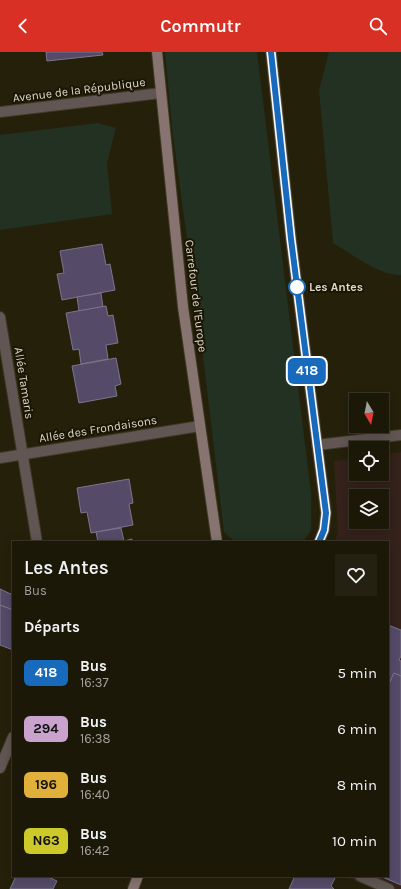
<!DOCTYPE html>
<html lang="fr">
<meta charset="utf-8">
<style>
:root{--surface:#1c1808;--page:#252112;--text:#f1f3f6;--muted:#a0a09c;--line:#3a3729;--accent:#d93025}
body{margin:0;font-family:Karla,sans-serif;background:var(--page);color:var(--text);height:100vh;display:flex;flex-direction:column;font-size:15px;white-space:nowrap}
*{box-sizing:border-box;margin:0}
p{font-size:13px;color:var(--muted)}
.icon{flex:none;width:22px;height:22px;fill:none;stroke:currentColor;stroke-width:2;stroke-linecap:round;stroke-linejoin:round}
.map{position:relative;flex:1;overflow:hidden}
.side{position:absolute;left:12px;top:489px;width:377px;height:336px;display:flex;flex-direction:column;background:var(--surface);border-radius:0px;box-shadow:0 2px 10px #0003,0 0 0 1px var(--line)}
.side>*{flex:none}
.badge{padding:0 8px;border-radius:6px;font-size:14px;line-height:26px}
.needle{width:26px;rotate:170deg}
.buttons{position:absolute;left:349px;top:341px;display:grid;gap:8px}
.buttons a{display:grid;place-items:center;width:40px;height:40px;border-radius:0px;background:var(--surface);box-shadow:0 2px 10px #0003,0 0 0 1px var(--line);font-size:20px}
.map>.badge{position:absolute;translate:-50% -50%;box-shadow:0 0 0 2px #fff}
h2{padding:0 12px;font-size:15px;line-height:36px}
.round{display:grid;place-items:center;flex:none;width:42px;height:42px;border-radius:0px;background:var(--page)}
.summary{display:flex;align-items:center;justify-content:space-between;height:68px;padding:0 12px}
h1{font-size:19px;font-weight:600;line-height:30px}
ul{padding:0;list-style:none}
li{display:flex;align-items:center;gap:12px;height:56px;padding:0 12px}
li div{flex:1}
li b{display:block;font-size:15px}
li em{font-style:normal}
li .badge{min-width:44px;font-weight:700;text-align:center}
header{display:flex;justify-content:space-between;align-items:center;height:52px;padding:0 12px;background:var(--accent);color:#fff;font-size:18px;font-weight:600}
.map>svg:first-child{display:block}
.commercial{fill:#34221b;fill-rule:evenodd}
.green{fill:#223121}
.building{fill:#554b69;stroke:#7c758c}
.lines{fill:none;stroke-linecap:round;stroke-linejoin:round}
.lane-casing{stroke:#3f3a25;stroke-width:12}
.street-casing{stroke:#3f3a25;stroke-width:12}
.secondary-casing{stroke:#3f3a25;stroke-width:12}
.lane{stroke:#615653;stroke-width:10}
.street{stroke:#615653;stroke-width:10}
.secondary{stroke:#877470;stroke-width:10}
.line-casing{stroke:#fff;stroke-width:9}
.line{stroke:#186abd;stroke-width:6}
.stop-dot{fill:#fff;stroke:#186abd;stroke-width:2}
.labels{text-anchor:middle;dominant-baseline:central;stroke-width:4;stroke-linejoin:round;paint-order:stroke}
.street-label{font-size:12px;fill:#ddd9cc;stroke:#1b1603}
.stop-label{font-size:12px;font-weight:bold;fill:#ddd9cc;stroke:#1b1603;text-anchor:start}
</style>
<header><svg class="icon" aria-label="back" viewBox="0 0 24 24"><path d="M15 5l-7 7 7 7"/></svg>Commutr<svg class="icon" aria-label="search" viewBox="0 0 24 24"><circle cx="10" cy="10" r="6"/><path d="M15 15l6 6"/></svg></header>
<div class="map">
<svg width="401" height="837" viewBox="0 0 401 837">
<rect width="100%" height="100%" fill="#25200a"/>
<path class="commercial" d="M401,400V837H374L344,824H388V490H334L338,481L334,409L356,406V422H382V402ZM356,444H382V470H356Z"/>
<g class="green">
<polygon points="165,0 257,0 311,441 311,478 303,490 235,490 224,480 202,296 173,84"/>
<path d="M329,0H401V223C382,225 350,201 333,191L319,38Z"/>
<polygon points="98,71 116,76 107,111 112,162 0,178 0,83"/>
</g>
<g class="building">
<polygon points="46,0 102,0 103,3 47,9"/>
<polygon points="102,192 106,213 110,212 115,238 62,248 57,222 64,221 60,199"/>
<polygon points="101,241 103,255 79,259 77,245"/>
<polygon points="106,254 108,264 113,263 118,291 106,293 108,307 81,312 79,297 73,298 66,261"/>
<polygon points="116,306 121,332 115,334 117,344 79,351 72,314"/>
<polygon points="129,427 133,451 129,452 133,473 91,481 87,460 81,461 77,436"/>
<polygon points="121,476 124,489 98,490 96,480"/>
<polygon points="132,487 132,490 118,490 124,489"/>
<polygon points="0,537 13,543 13,558 0,553"/>
<polygon points="0,553 13,558 13,598 0,593"/>
<polygon points="388,573 401,578 401,604 399,608 401,609 401,624 394,621 388,634"/>
<polygon points="394,621 401,624 401,833 380,824 388,824 388,634"/>
<polygon points="16,824 46,824 57,829 53,837 10,837"/>
<polygon points="290,824 336,824 331,834 334,837 289,837 294,826"/>
</g>
<g class="lines">
<g class="lane-casing">
<polyline id="lane" points="360,824 389,837"/>
</g>
<g class="street-casing">
<g id="street">
<polyline points="0,60 161,41"/>
<polyline points="0,265 37,490"/>
<polyline points="317,393 401,383"/>
<polyline points="0,406 200,374"/>
<polyline points="0,716 13,685"/>
</g>
</g>
<g class="secondary-casing">
<g id="secondary">
<polyline points="157,0 183,255 217,490"/>
<polyline points="271,0 291,187 326,461 324,478 319,490"/>
<polyline points="133,837 138,824"/>
</g>
</g>
<use href="#lane" class="lane"/>
<use href="#street" class="street"/>
<use href="#secondary" class="secondary"/>
</g>
<g class="lines">
<g class="line-casing">
<polyline id="line" points="271,0 291,187 326,461 324,478 319,490"/>
</g>
<use href="#line" class="line"/>
</g>
<circle class="stop-dot" cx="297" cy="235" r="8"/>
<g class="labels">
<g class="street-label">
<text transform="translate(79 38) rotate(-7)">Avenue de la République</text>
<text transform="translate(196 244) rotate(83)">Carrefour de l'Europe</text>
<text transform="translate(24 331) rotate(81)">Allée Tamaris</text>
<text transform="translate(98 377) rotate(-9)">Allée des Frondaisons</text>
</g>
<g class="stop-label">
<text x="309" y="235">Les Antes</text>
</g>
</g>
</svg>
<div class="buttons">
<a><svg class="needle" viewBox="-14 -14 28 28"><path d="M0-13l5 13h-10z" fill="#e53935"/><path d="M0 13l5-13h-10z" fill="#a0a09c"/></svg></a>
<a><svg class="icon" aria-label="locate" viewBox="0 0 24 24"><circle cx="12" cy="12" r="6"/><path d="M12 2v4M12 18v4M2 12h4M18 12h4"/></svg></a>
<a><svg class="icon" aria-label="layers" viewBox="0 0 24 24"><path d="M12 4l9 5-9 5-9-5zM3 14l9 5 9-5"/></svg></a>
</div>
<b class="badge" style="left:307px;top:319px;background:#186abd;color:#fff">418</b>
<section class="side">
<div class="summary"><div><h1>Les Antes</h1><p>Bus</p></div><a class="round"><svg class="icon" aria-label="heart" viewBox="0 0 24 24"><path d="M12 20l-8-8c-3-5 5-10 8-4 3-6 11-1 8 4z"/></svg></a></div>
<h2>Départs</h2>
<ul>
<li><span class="badge" style="background:#186abd;color:#fff">418</span><div><b>Bus</b><p>16:37</p></div><em>5 min</em></li>
<li><span class="badge" style="background:#c9a3cd;color:#111">294</span><div><b>Bus</b><p>16:38</p></div><em>6 min</em></li>
<li><span class="badge" style="background:#e0b03b;color:#111">196</span><div><b>Bus</b><p>16:40</p></div><em>8 min</em></li>
<li><span class="badge" style="background:#cec92a;color:#111">N63</span><div><b>Bus</b><p>16:42</p></div><em>10 min</em></li>
</ul>
</section>
</div>
